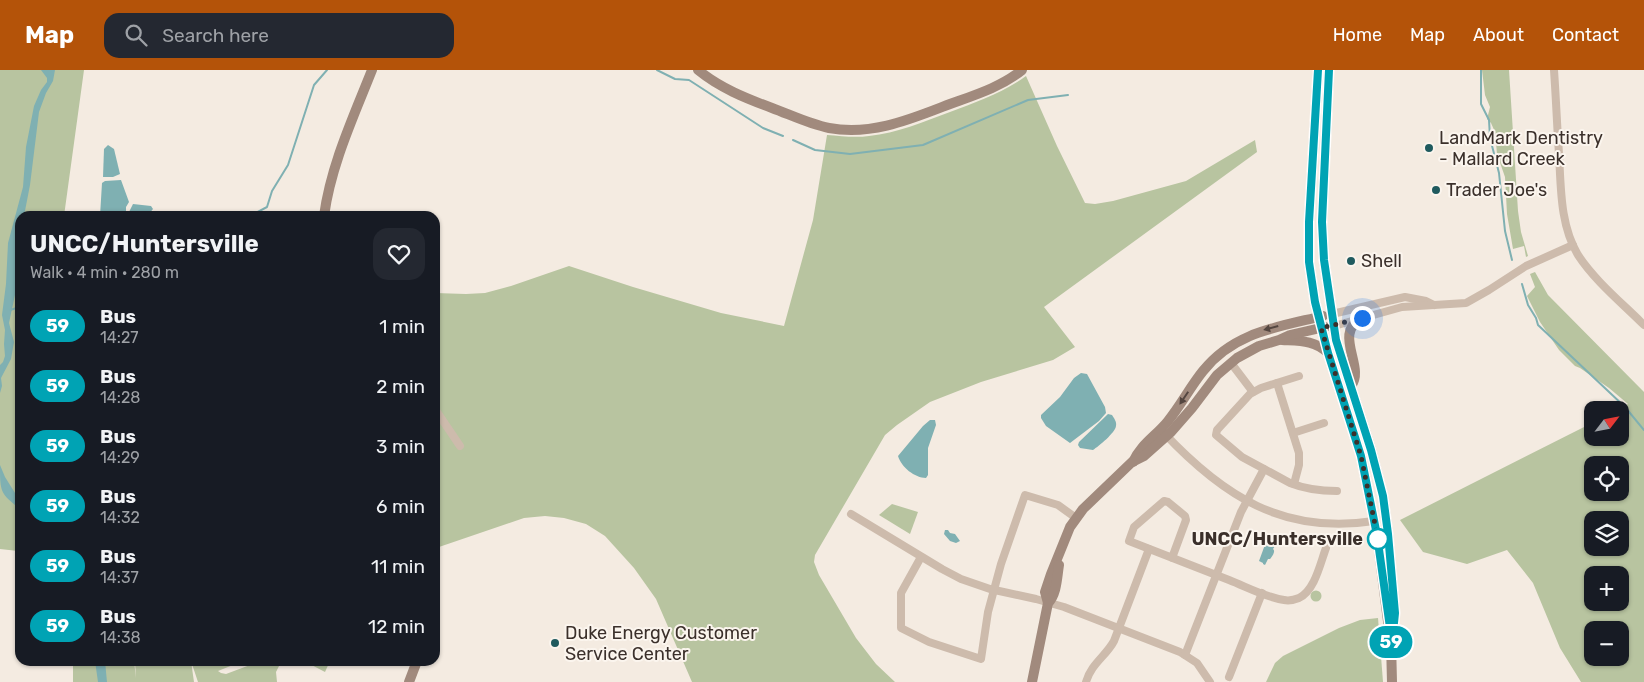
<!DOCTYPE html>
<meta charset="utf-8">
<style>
:root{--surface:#171b24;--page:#242831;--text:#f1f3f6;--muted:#9ea1a6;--accent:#b45309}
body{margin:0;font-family:Rubik,sans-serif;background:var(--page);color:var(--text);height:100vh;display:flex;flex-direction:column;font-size:19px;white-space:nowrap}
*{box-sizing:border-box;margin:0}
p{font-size:16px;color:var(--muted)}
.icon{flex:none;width:28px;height:28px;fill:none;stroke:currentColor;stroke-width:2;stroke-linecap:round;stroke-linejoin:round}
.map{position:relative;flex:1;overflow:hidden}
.drawer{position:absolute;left:15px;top:141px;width:425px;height:455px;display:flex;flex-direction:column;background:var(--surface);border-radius:15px;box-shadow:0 1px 4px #0004}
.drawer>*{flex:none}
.badge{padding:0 10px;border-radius:16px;font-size:18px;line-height:32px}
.needle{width:32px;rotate:58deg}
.buttons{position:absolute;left:1584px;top:331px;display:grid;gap:10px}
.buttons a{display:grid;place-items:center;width:45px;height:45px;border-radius:10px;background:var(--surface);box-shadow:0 1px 4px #0004;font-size:25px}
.you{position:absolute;width:25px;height:25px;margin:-12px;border:4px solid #fff;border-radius:50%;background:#1a73e8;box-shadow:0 0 0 8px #1a73e833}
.map>.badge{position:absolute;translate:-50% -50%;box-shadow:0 0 0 2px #fff}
.round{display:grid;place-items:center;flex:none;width:52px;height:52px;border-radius:15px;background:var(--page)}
.headline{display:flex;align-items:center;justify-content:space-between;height:85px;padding:0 15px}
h1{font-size:24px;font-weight:700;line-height:38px}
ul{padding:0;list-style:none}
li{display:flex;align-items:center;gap:15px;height:60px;padding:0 15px}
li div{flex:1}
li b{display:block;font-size:19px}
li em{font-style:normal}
li .badge{min-width:55px;font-weight:700;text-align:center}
header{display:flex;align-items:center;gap:30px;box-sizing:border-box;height:70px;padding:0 25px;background:var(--accent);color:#fff}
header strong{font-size:24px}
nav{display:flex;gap:28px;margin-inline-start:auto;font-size:18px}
.search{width:350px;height:45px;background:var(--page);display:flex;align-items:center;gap:12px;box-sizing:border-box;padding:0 18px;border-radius:15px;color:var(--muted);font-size:19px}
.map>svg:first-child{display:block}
.green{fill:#b8c4a0;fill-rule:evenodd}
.water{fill:#7fb0b2}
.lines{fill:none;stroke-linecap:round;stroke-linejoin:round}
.stream{stroke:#7fb0b2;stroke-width:2}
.street{stroke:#cdbbac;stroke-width:8}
.secondary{stroke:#a18a7d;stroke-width:10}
.oneway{fill:#544640}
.line-casing{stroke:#fff;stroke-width:11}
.line{stroke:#00a3b4;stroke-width:8}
.walk{stroke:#3b302b;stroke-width:5;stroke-dasharray:0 9}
.poi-dot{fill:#1f5a5e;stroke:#fbf5ee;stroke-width:2}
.stop-dot{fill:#fff;stroke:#00a3b4;stroke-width:2.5}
.labels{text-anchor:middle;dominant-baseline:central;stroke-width:4;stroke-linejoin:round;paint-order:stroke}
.poi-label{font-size:18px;fill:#3b302b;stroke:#fbf5ee;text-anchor:start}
.stop-label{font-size:18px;font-weight:bold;fill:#3b302b;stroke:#fbf5ee;text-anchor:end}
</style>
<header>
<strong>Map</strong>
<div class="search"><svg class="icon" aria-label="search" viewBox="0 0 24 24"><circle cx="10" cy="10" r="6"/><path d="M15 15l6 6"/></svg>Search here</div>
<nav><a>Home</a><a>Map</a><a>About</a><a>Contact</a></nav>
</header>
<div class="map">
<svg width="1644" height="612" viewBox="0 0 1644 612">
<rect width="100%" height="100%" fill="#f4ebe1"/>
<g class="green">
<polygon points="0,0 84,0 64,146 20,146 20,484 18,481 0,479"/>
<polygon points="1482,0 1509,0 1518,141 1521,162 1528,186 1526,187 1524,176 1513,179 1507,144 1505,107 1497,84 1495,62 1491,53 1487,49 1490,37 1485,25"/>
<path d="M1026,6L1057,76L1085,133L1095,134L1113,131L1186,111L1255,70L1257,82L1044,237L1075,277L1053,290L981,312L930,332L897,355L885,365L815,485L814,492L819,505L856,568L876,594L895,612H692L656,529L634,498L605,466L586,454L564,448L545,446L524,448L439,477L435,461V223L466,224L485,223L511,216L569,196L633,217L721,243L784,256L813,150L827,65C841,66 855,68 869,66C897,63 923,52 950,42C976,32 1003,23 1026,6Z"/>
<path d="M1535,202L1548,225L1644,322V612H1581L1560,578L1533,513L1507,480L1467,494L1423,482L1400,450L1592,353V368H1620V340H1617L1628,334L1609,318L1580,298L1575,296L1559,280L1540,252L1527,226L1535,217L1530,204ZM1592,395H1620V422H1592ZM1592,450H1620V478H1592ZM1592,505H1620V532H1592ZM1592,560H1620V588H1592Z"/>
<polygon points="892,434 918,442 910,464 879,445"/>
<circle cx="1316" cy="526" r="5.5"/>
<polygon points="1378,548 1383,612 1266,612 1275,593 1283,586 1339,558 1360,550"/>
<polygon points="73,591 134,591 136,608 135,591 191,591 194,612 73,612"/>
<polygon points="191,591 243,591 218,601 221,603 226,604 261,591 281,592 276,602 277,612 198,612"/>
<polygon points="304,591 330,591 325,602"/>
</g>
<g class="water">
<polygon points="41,0 55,0 53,11 46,23 39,42 30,115 24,146 20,146 20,165 17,180 15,225 9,253 14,272 11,289 1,308 2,316 0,323 0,295 3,292 5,286 4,274 5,260 2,245 6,214 8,173 23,117 26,77 34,36 41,20 47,12 47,8"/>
<polygon points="108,75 114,79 120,104 113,107 103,107 104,79"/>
<polygon points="121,110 129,132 126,137 126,146 100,146 102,113 105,111"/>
<polygon points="133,134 151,136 153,139 147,146 131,146 129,142"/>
<polygon points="1081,303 1087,304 1105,337 1106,343 1099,351 1070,373 1046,356 1041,348 1041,345 1060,327 1074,308"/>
<path d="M1108,344L1112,345C1114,348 1117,352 1116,356C1115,363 1099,376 1093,380L1080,378L1078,375L1079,372Z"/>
<path d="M930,350H935L936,355L928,378V405L926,408C915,408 901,397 898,386L923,356Z"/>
<path d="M0,395L5,407L20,431V439C0,423 0,422 0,395Z"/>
<polygon points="945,460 948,460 950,463 955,464 960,471 956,473 950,471 944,464"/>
<path d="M1273,471H1275L1277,473L1273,479C1276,481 1272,487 1270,489H1268L1265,495L1263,494V493L1259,491L1266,472L1272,474Z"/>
<polygon points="95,591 105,591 107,612 98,612"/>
</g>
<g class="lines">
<g class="stream">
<polyline points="657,0 675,9 689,10 763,58 783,66"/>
<polyline points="1481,0 1481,34 1489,50 1490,68 1499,103 1505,161 1512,190"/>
<polyline points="793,70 815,80 850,84 923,75 1028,30 1068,25"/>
<polyline points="250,146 267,137 272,121 288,95 314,15 327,0"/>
<polyline points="1522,214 1528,235 1536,248 1538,255 1625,337 1644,360"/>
<polyline points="10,240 20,237"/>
</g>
<g class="street">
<path d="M1554,0C1556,28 1557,56 1559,84C1561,118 1560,155 1578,185C1595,211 1622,233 1644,255"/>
<polyline points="1332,244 1405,227 1426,231 1434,235"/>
<polyline points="1334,256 1402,237 1466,233 1489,220 1526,196 1573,175"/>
<polyline points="1231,293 1253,322"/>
<path d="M1299,306L1261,318L1250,324L1217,360L1216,365L1242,387L1290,413C1305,419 1321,421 1337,421"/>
<polyline points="1277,313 1299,383 1299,395 1294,414"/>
<polyline points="435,339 460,376"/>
<path d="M1163,362C1223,426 1283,465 1374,451"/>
<polyline points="1293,363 1324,353"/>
<polyline points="851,444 942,499 961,509 990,519 1036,529 1064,537 1180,582 1197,593 1210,612"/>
<polyline points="921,487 901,523 901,558 929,572 981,589 988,542 1001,494 1025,425 1058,435 1076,448"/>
<path d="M1172,488L1186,450L1185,446L1168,432L1164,431L1134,457L1129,471C1162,484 1196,497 1229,510C1247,517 1265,527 1284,530C1289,531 1294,530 1299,528C1315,520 1320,494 1326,478"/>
<polyline points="1185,585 1241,442 1264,399"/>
<polyline points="1229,607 1262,523"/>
<path d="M1086,612C1091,594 1106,586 1114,571L1149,479"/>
</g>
<g class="secondary">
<path d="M698,0C720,18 745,28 772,38C791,45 809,54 829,58C872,66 911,49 950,34C975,25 1001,17 1022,0"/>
<polyline points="1318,0 1309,152 1309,192 1315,232 1328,283 1361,386 1377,465 1389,559"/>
<polyline points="1329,0 1322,152 1324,190 1336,270 1371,379 1383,426 1388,464 1395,543 1391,572 1392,612"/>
<path d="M324,146C331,95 353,48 372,0"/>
<path d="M1282,270C1299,271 1315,270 1328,283"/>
<path d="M1351,316C1366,297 1332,263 1362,248"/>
<path d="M1133,392C1140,375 1157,365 1168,351C1181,335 1190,317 1203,301C1234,262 1278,257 1323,246"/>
<polyline points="435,490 435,530"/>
<polyline points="1048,533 1045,522 1051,504 1070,457 1083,439 1132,392 1144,386 1171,362 1192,338 1217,305 1237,288 1259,276 1279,270 1290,265 1325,257"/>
<polyline points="409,612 417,591"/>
<path d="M1032,612L1048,533C1057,524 1057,507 1059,495"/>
</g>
</g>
<defs><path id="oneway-solid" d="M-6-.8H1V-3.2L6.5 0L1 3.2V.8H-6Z" transform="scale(1.25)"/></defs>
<g class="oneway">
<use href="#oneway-solid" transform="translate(1271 258) rotate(165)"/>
<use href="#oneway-solid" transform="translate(1184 328) rotate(124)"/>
</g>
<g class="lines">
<g class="line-casing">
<polyline id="line" points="1318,0 1309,152 1309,192 1315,232 1328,283 1361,386 1377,465 1392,572 1395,543 1388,464 1383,426 1371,380 1336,270 1324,190 1322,152 1329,0"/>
</g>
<use href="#line" class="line"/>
<polyline class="walk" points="1362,248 1321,258 1361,386 1378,469"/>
</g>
<g class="poi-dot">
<circle cx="1429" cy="78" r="5"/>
<circle cx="1436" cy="120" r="5"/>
<circle cx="1351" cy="191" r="5"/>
<circle cx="555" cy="573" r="5"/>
</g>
<circle class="stop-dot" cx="1378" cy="469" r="10"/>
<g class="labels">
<g class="poi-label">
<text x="1439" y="68">LandMark Dentistry<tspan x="1439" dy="21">- Mallard Creek</tspan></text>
<text x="1446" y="120">Trader Joe's</text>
<text x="1361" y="191">Shell</text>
<text x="565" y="563">Duke Energy Customer<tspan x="565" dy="21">Service Center</tspan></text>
</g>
<g class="stop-label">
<text x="1363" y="469">UNCC/Huntersville</text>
</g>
</g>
</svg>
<div class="buttons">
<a><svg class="needle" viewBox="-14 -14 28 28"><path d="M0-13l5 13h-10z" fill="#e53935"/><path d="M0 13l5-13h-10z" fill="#9ea1a6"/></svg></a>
<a><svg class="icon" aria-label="locate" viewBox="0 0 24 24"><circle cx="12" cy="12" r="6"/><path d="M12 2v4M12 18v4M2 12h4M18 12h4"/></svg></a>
<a><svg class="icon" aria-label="layers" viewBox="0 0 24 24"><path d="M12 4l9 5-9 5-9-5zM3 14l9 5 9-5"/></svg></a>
<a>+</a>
<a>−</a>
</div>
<div class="you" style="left:1362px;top:248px"></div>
<b class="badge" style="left:1391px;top:572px;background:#00a3b4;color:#fff">59</b>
<section class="drawer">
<div class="headline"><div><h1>UNCC/Huntersville</h1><p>Walk · 4 min · 280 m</p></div><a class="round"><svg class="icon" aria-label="heart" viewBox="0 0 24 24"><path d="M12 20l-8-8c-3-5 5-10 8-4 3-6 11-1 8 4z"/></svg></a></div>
<ul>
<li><span class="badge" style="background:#00a3b4;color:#fff">59</span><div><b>Bus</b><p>14:27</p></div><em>1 min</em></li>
<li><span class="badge" style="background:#00a3b4;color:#fff">59</span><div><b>Bus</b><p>14:28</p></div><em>2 min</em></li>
<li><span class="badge" style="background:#00a3b4;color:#fff">59</span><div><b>Bus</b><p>14:29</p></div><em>3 min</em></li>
<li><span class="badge" style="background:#00a3b4;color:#fff">59</span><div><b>Bus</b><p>14:32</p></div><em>6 min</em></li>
<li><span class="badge" style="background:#00a3b4;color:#fff">59</span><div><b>Bus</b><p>14:37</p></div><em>11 min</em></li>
<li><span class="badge" style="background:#00a3b4;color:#fff">59</span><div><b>Bus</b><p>14:38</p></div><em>12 min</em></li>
</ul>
</section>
</div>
